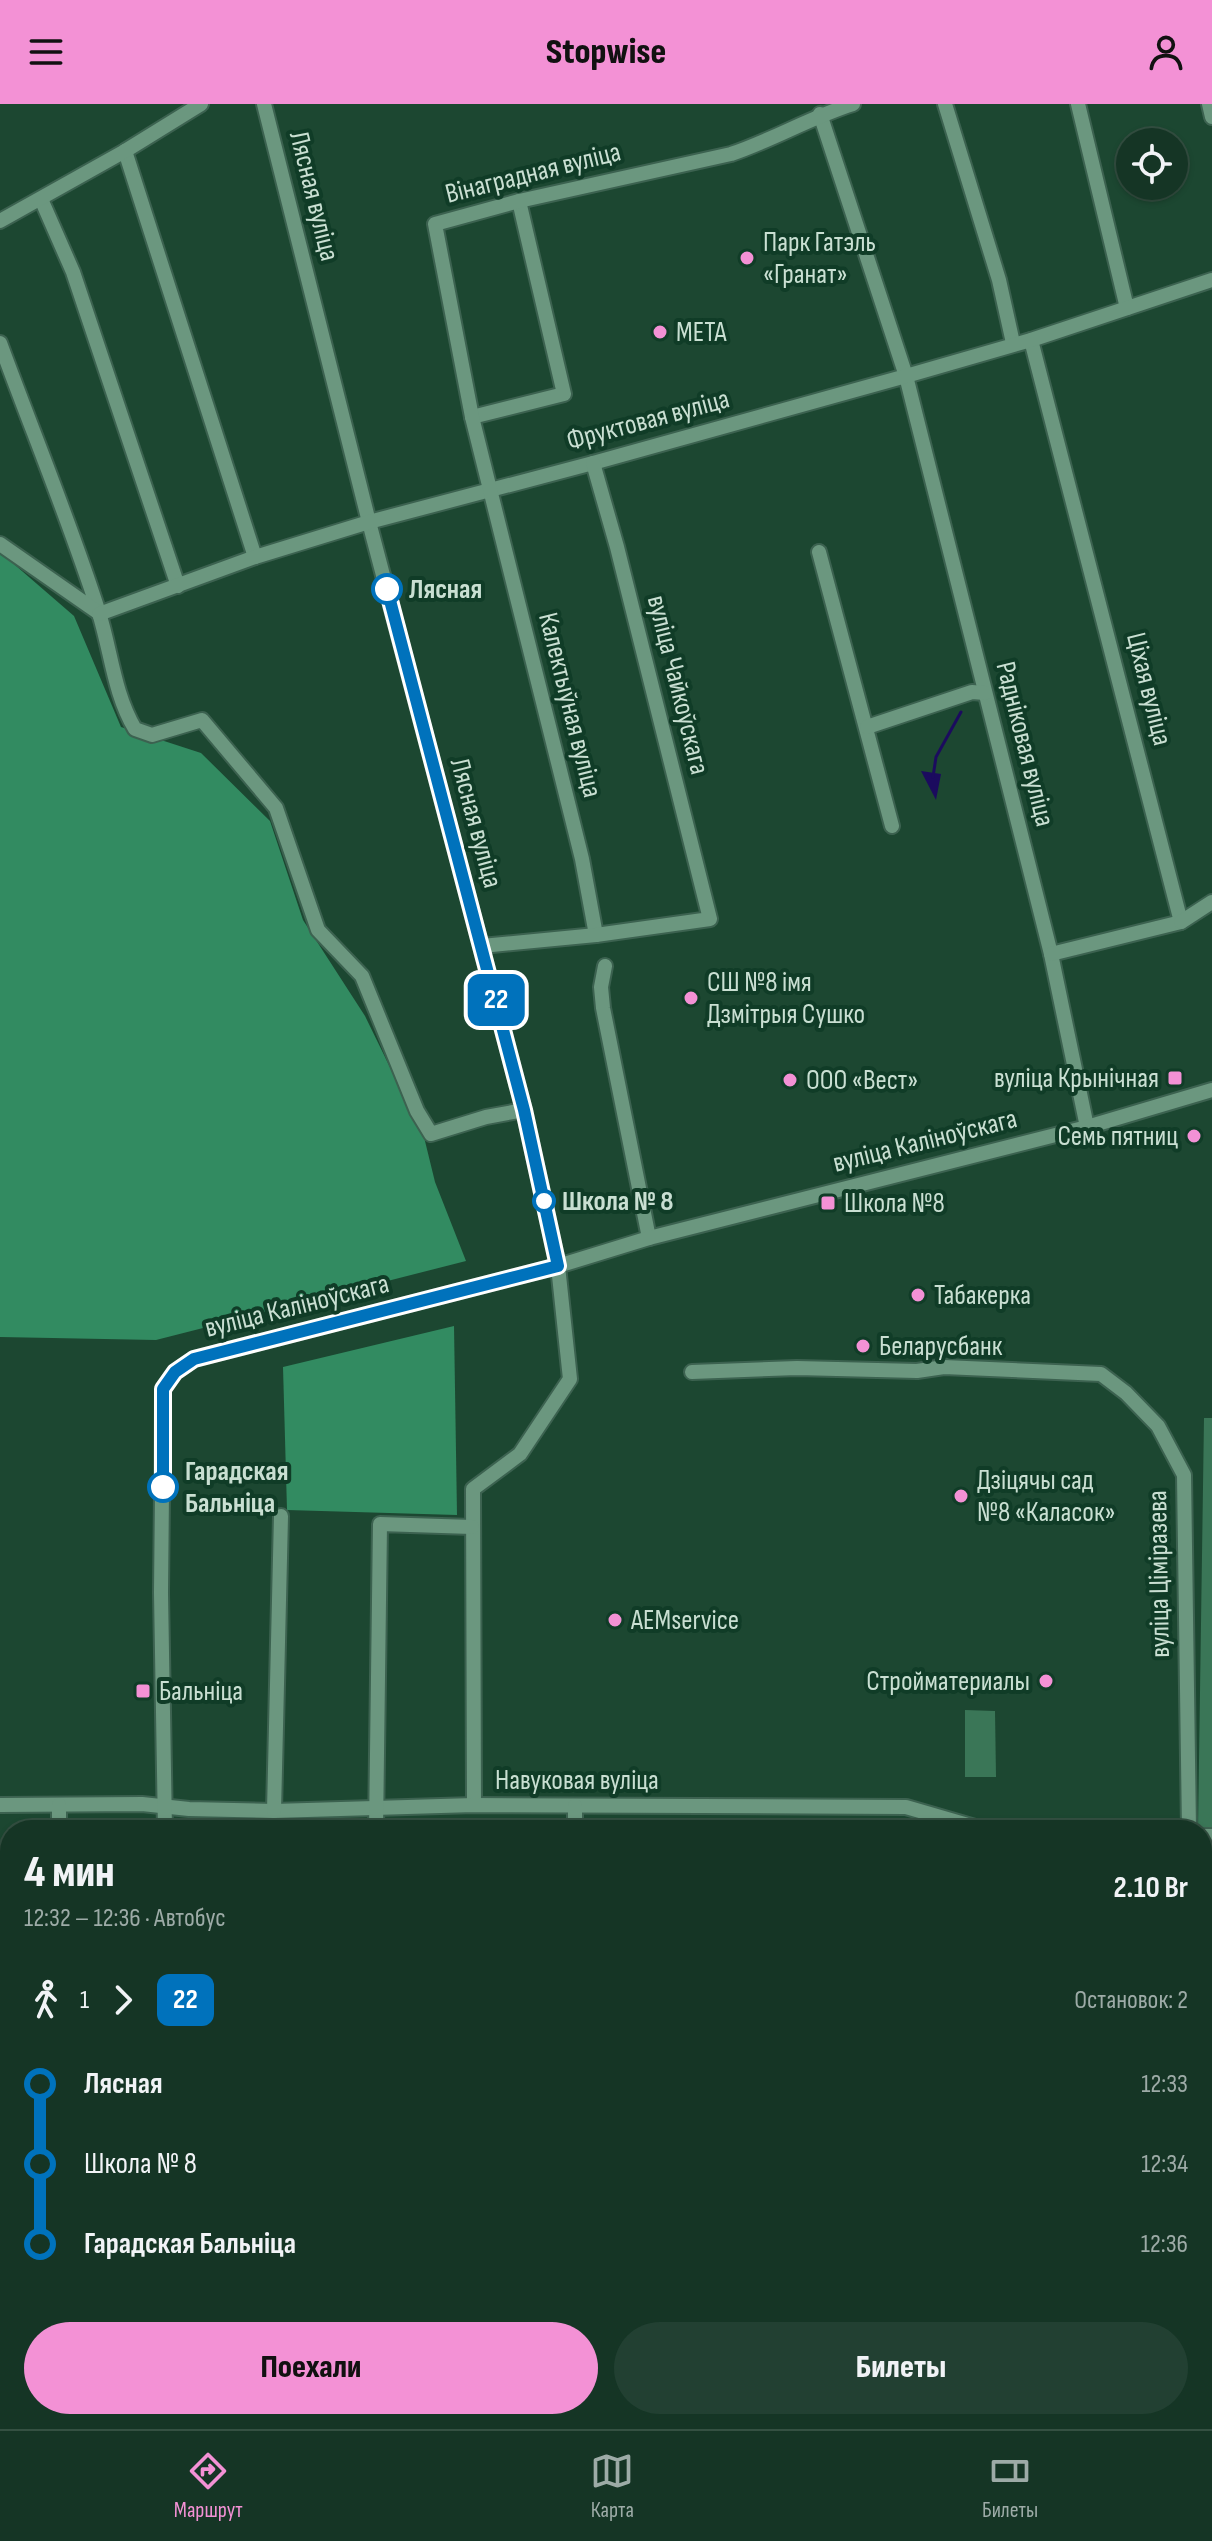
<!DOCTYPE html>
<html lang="ru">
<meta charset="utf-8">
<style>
:root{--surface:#153525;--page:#224032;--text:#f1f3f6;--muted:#9daba7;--line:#345042;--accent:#f391d5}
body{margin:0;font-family:"Sofia Sans Condensed",sans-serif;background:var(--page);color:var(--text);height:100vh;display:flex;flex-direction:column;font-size:30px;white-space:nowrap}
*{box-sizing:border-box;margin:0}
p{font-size:26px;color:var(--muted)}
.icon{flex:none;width:44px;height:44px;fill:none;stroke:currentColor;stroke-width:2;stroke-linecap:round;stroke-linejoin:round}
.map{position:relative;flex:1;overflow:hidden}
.details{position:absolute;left:0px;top:1716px;width:1212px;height:610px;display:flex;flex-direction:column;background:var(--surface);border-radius:32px 32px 0 0;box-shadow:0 2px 6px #0004,0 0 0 2px var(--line)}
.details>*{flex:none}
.badge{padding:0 16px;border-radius:12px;font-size:28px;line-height:52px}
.buttons{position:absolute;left:1116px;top:24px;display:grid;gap:16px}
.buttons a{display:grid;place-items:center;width:72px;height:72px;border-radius:50%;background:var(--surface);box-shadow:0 2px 6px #0004,0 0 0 2px var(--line);font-size:40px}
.map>.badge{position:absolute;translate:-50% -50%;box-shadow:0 0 0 4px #fff}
.legs{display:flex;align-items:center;gap:12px;height:88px;padding:0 24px;font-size:26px}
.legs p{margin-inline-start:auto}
.overview{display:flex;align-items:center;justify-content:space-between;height:136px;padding:0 24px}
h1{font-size:44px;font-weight:800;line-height:60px}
.cta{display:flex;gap:16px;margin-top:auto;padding:16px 24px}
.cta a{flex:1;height:92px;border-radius:48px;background:var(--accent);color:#111;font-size:32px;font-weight:800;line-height:92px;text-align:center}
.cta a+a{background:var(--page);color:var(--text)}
ul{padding:0 24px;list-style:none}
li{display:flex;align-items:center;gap:28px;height:80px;font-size:30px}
li i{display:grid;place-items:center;width:12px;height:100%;margin:0 10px;background:currentColor}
li i::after{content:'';width:20px;height:20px;margin:-10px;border:6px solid;border-radius:50%;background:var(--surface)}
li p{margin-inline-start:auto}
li:first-child i{background:linear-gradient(#0000 50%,currentColor 0)}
li:last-child i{background:linear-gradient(currentColor 50%,#0000 0)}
header{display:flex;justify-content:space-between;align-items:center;height:104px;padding:0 24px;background:var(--accent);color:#111;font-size:36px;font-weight:800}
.tab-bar{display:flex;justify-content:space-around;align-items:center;height:112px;border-top:2px solid var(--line);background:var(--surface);font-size:22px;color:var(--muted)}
.tab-bar a{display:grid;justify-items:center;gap:4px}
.tab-bar .on{color:var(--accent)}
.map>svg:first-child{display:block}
.green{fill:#3a7657}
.forest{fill:#328b61}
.water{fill:#1b0b5e}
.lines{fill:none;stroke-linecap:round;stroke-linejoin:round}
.stream{stroke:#1b0b5e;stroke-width:3}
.minor-casing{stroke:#3c6250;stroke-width:18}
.minor{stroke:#6b977f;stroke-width:14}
.line-1-casing{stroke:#fff;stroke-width:18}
.line-1{stroke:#0072bc;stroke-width:12}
.poi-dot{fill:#f391d5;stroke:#103c27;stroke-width:3}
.stop-1-dot{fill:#fff;stroke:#0072bc;stroke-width:4}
.labels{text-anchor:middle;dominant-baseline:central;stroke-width:8;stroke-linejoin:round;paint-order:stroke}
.street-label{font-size:28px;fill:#c9dfd2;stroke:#103c27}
.poi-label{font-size:28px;fill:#c9dfd2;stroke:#103c27;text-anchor:start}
.stop-label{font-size:28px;font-weight:bold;fill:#c9dfd2;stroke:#103c27;text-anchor:start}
</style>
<header><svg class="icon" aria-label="menu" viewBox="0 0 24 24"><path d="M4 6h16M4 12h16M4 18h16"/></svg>Stopwise<svg class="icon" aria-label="person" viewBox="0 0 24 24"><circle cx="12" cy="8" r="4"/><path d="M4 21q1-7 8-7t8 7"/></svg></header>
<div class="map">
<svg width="1212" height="2325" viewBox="0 0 1212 2325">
<rect width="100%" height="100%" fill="#1c4731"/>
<g class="green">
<polygon points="1204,1314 1212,1314 1212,2075 1202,2075 1202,1726 1198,1726"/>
<polygon points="965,1606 995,1607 996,1673 965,1673"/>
</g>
<g class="forest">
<polygon points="0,448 74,512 121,623 201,649 270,717 303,816 365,912 424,1033 435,1078 466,1157 156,1236 0,1233"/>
<polygon points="454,1222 457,1411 287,1406 283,1263"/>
</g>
<polygon class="water" points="921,667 941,670 936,696"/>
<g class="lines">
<polyline class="stream" points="933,673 936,653 961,608"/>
<g class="minor-casing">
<g id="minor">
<polyline points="264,0 369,418 524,1006 558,1162 570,1275 520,1350 473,1385 474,1701"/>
<polyline points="945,0 999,176 1013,239"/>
<polyline points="1078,0 1127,204"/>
<polyline points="1209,0 1212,13"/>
<polyline points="820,10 906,272 1051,850 1087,1023"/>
<polyline points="125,47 255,453"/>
<polyline points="41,95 73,168 178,482"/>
<polyline points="0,117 125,47 201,0"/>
<polyline points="1031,236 1181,818 1051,850"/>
<path d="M0,239C33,329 70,418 99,509C111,547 114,590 135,625L152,631L202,616L276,704L318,826L362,872L417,1007L431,1030L486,1013L524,1006"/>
<polyline points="472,313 564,290 519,97"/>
<polyline points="0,440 99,509"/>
<polyline points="819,448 892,722"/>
<polyline points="99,510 255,453 369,418 593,359 906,272 1031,236 1212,176"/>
<polyline points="867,623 972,588 985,589"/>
<polyline points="1181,818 1212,798"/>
<path d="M596,831L582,755L472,313L435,120L519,97L731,50C773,36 811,13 853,0"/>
<polyline points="482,842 596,831 710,815 617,443 593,359"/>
<polyline points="605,862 601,883 603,904 649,1134"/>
<polyline points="692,1268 797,1264 917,1267 944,1263 1101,1270 1126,1289 1158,1322 1184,1371 1189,1726"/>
<polyline points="0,1701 142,1700 189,1705 274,1707 474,1701 906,1703 985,1726"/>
<polyline points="59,1701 59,1726"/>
<polyline points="274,1707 281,1412"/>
<polyline points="165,1726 161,1489 163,1285 175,1268 194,1255 558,1162 649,1134 1087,1023 1212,986"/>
<polyline points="376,1726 380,1420 472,1423"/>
<polyline points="575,1726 575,1702"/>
<polyline points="1202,1732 1212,1732"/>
<polyline points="0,2088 10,2089"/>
<polyline points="1202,2112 1212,2112"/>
</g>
</g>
<use href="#minor" class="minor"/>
</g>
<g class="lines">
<g class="line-1-casing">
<polyline id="line-1" points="163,1383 163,1285 175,1268 194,1255 558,1162 524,1006 387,485"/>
</g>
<use href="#line-1" class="line-1"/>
</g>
<g class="poi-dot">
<circle cx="747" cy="154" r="8"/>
<circle cx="660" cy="228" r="8"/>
<circle cx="691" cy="894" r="8"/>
<rect x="1167" y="966" width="16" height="16" rx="4"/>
<circle cx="790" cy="976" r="8"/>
<circle cx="1194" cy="1032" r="8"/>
<rect x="820" y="1091" width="16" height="16" rx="4"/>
<circle cx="918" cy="1191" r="8"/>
<circle cx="863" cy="1242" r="8"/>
<circle cx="961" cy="1392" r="8"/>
<circle cx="615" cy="1516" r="8"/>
<circle cx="1046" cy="1577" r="8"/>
<rect x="135" y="1579" width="16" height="16" rx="4"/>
</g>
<g class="stop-1-dot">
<circle cx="387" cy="485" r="14"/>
<circle cx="544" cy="1097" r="10"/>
<circle cx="163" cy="1383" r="14"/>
</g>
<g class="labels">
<g class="street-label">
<text transform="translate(533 69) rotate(-14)">Вінаградная вуліца</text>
<text transform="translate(314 92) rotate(76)">Лясная вуліца</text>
<text transform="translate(648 316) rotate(-15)">Фруктовая вуліца</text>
<text transform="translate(678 581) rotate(76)">вуліца Чайкоўскага</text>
<text transform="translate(1149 585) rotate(76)">Ціхая вуліца</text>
<text transform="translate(570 601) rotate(76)">Калектыўная вуліца</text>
<text transform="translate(1025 640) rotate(76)">Радніковая вуліца</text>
<text transform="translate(476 719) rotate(75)">Лясная вуліца</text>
<text transform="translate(925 1037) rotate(-14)">вуліца Каліноўскага</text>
<text transform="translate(297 1202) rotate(-14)">вуліца Каліноўскага</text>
<text transform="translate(1159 1470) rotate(-91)">вуліца Ціміразева</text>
<text x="577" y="1676">Навуковая вуліца</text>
</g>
<g class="poi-label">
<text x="763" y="138">Парк Гатэль<tspan x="763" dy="32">«Гранат»</tspan></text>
<text x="676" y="228">МЕТА</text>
<text x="707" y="878">СШ №8 імя<tspan x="707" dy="32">Дзмітрыя Сушко</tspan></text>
<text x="1159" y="974" text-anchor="end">вуліца Крынічная</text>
<text x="806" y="976">ООО «Вест»</text>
<text x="1178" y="1032" text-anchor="end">Семь пятниц</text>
<text x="844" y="1099">Школа №8</text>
<text x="934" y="1191">Табакерка</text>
<text x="879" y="1242">Беларусбанк</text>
<text x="977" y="1376">Дзіцячы сад<tspan x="977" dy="32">№8 «Каласок»</tspan></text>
<text x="631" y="1516">AEMservice</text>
<text x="1030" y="1577" text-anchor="end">Стройматериалы</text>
<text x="159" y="1587">Бальніца</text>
</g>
<g class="stop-label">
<text x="409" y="485">Лясная</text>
<text x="562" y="1097">Школа № 8</text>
<text x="185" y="1367">Гарадская<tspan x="185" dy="32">Бальніца</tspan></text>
</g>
</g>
</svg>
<div class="buttons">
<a><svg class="icon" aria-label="locate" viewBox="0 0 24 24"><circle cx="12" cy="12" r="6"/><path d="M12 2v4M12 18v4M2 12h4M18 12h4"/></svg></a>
</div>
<b class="badge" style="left:496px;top:896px;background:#0072bc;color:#fff">22</b>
<section class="details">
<div class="overview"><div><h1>4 мин</h1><p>12:32 – 12:36 · Автобус</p></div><b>2.10 Br</b></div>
<div class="legs"><svg class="icon" aria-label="walk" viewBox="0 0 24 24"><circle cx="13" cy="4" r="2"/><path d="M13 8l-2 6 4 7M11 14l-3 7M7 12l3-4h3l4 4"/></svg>1<svg class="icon" aria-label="forward" viewBox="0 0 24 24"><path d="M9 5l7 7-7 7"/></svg><b class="badge" style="background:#0072bc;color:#fff">22</b><p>Остановок: 2</p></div>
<ul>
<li><i style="color:#0072bc"></i><b>Лясная</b><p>12:33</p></li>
<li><i style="color:#0072bc"></i><span>Школа № 8</span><p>12:34</p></li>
<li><i style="color:#0072bc"></i><b>Гарадская Бальніца</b><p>12:36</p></li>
</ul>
<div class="cta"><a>Поехали</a><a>Билеты</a></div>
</section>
</div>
<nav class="tab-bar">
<a class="on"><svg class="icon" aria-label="directions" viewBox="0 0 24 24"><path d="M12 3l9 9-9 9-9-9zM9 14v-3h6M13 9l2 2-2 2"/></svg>Маршрут</a>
<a><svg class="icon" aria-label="map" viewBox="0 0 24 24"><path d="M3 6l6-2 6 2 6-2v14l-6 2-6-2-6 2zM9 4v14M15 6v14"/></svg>Карта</a>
<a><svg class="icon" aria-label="tickets" viewBox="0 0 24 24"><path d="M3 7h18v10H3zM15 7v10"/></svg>Билеты</a>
</nav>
